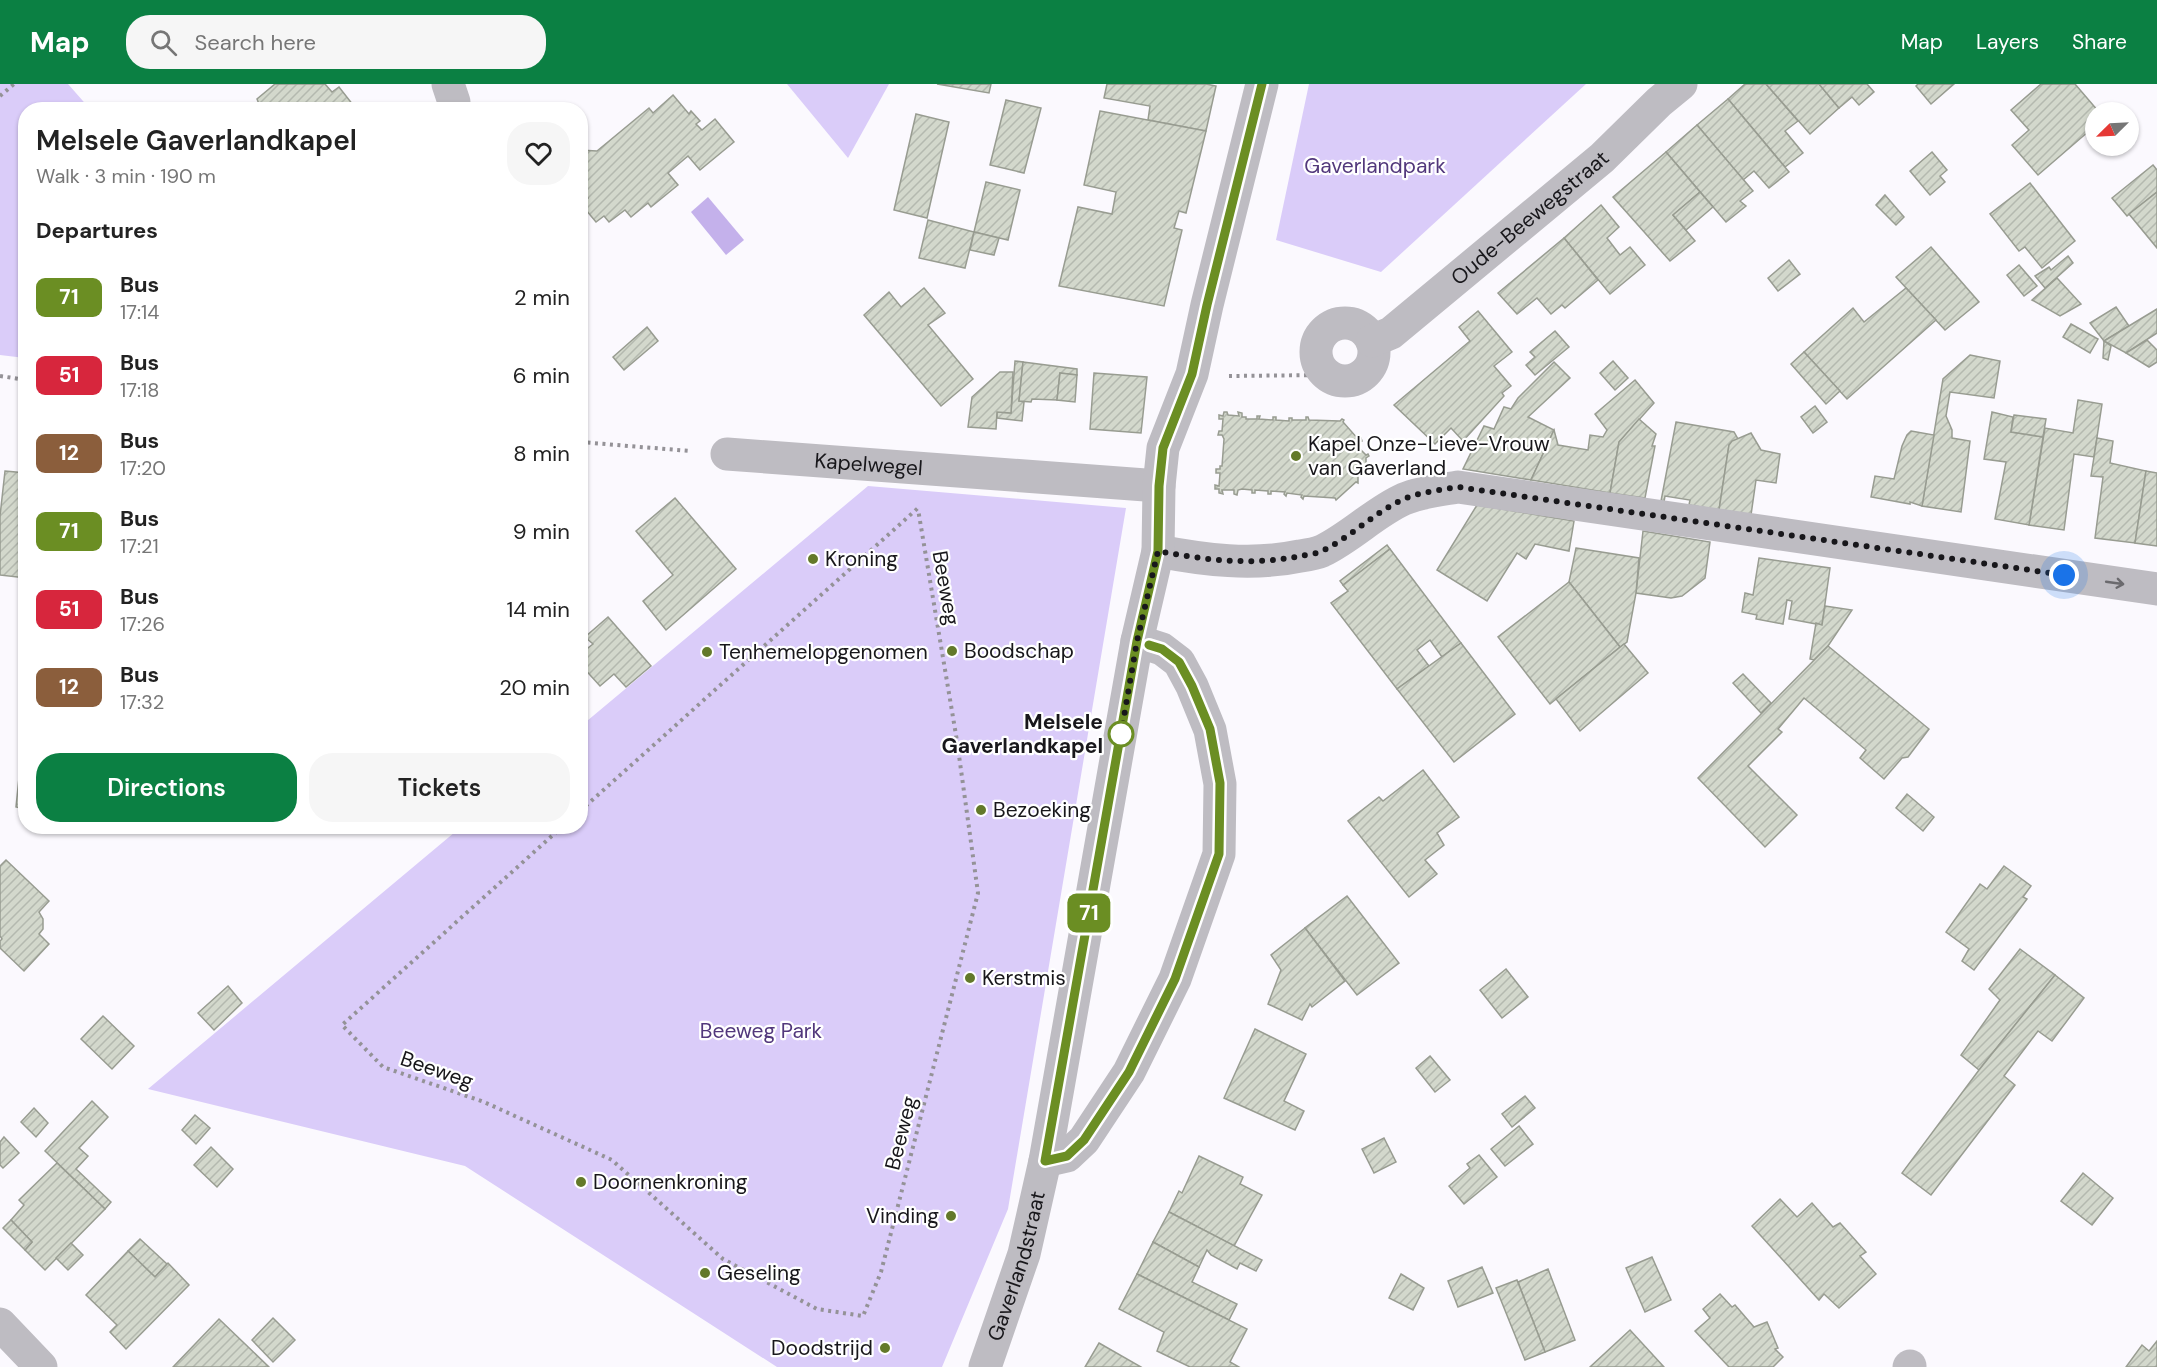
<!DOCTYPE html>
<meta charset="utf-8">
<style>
:root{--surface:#fff;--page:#f6f6f6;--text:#222;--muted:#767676;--accent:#0b8043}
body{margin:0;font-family:"DM Sans",sans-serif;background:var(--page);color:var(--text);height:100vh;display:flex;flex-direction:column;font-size:22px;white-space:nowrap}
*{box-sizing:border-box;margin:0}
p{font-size:20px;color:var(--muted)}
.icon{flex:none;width:33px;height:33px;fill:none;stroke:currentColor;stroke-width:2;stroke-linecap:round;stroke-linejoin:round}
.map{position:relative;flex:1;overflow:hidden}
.details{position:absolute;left:18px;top:18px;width:570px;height:732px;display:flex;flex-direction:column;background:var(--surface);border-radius:24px;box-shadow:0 2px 4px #0004}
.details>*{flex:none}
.badge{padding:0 12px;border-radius:9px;font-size:21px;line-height:39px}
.needle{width:39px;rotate:246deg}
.controls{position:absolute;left:2085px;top:18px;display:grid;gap:12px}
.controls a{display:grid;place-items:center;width:54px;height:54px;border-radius:50%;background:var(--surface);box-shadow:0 2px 4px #0004;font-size:30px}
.you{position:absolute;width:30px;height:30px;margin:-15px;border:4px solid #fff;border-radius:50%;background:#1a73e8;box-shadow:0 0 0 9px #1a73e833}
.map>.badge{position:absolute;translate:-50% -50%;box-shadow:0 0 0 3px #fff}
h2{padding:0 18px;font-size:22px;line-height:54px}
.round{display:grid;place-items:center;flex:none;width:63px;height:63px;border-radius:24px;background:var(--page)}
.summary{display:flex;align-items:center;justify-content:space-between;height:102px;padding:0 18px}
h1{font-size:28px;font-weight:600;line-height:45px}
.action{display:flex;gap:12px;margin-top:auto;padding:12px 18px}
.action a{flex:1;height:69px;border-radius:24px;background:var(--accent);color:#fff;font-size:24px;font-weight:600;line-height:69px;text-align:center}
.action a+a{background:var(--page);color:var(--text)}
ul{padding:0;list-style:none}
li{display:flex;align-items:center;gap:18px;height:78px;padding:0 18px}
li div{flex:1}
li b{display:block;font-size:22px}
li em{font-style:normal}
li .badge{min-width:66px;font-weight:700;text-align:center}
header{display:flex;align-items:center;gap:36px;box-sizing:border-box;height:84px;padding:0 30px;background:var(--accent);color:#fff}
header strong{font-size:28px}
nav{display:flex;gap:33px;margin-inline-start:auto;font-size:21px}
.search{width:420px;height:54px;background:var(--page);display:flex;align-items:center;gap:15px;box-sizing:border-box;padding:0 21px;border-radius:24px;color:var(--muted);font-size:22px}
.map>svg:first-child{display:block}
.green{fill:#daccf9}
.water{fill:#c4b1eb}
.building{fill:url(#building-hatch);stroke:#989c91;stroke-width:1.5}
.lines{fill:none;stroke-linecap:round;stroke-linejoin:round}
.path{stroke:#949297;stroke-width:4;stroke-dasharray:3 4.5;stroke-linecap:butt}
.minor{stroke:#bebcc2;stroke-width:33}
.tertiary{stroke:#bebcc2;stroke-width:33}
.oneway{stroke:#6b6a6e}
.line-casing{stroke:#fff;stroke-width:14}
.line{stroke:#6b8e23;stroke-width:9}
.walk{stroke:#18171b;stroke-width:6;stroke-dasharray:0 10.8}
.poi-dot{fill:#63792a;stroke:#fff;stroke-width:2}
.stop-dot{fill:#fff;stroke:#6b8e23;stroke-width:3}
.labels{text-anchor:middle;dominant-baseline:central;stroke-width:4.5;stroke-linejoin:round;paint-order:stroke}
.park-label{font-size:21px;fill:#52387c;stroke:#fff}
.street-label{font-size:21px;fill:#18171b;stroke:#fff}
.poi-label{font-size:21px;fill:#18171b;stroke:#fff;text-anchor:start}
.stop-label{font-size:21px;font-weight:bold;fill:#18171b;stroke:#fff;text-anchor:end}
</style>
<header>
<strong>Map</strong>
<div class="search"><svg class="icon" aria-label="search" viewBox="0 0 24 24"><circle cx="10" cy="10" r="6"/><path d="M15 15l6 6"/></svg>Search here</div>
<nav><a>Map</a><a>Layers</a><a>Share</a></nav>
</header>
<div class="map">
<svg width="2157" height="1283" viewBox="0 0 2157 1283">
<defs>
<pattern id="building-hatch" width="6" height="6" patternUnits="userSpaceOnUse" patternTransform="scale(1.5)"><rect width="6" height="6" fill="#d3d8cc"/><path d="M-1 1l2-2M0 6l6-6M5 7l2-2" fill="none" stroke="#b4b9af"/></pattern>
</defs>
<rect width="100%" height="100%" fill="#fbf9fe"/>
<g class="green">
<polygon points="0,0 68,0 90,25 26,26 25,274 0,271"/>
<polygon points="787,0 889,0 848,74"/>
<polygon points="1309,0 1586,0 1381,188 1276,156"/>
<polygon points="868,402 1126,424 1008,1125 942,1283 777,1283 465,1082 148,1005 461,743 580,742 581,642"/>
</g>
<polygon class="water" points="708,113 744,156 726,171 691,128"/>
<g class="building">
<polygon points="275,0 325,0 332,8 339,3 357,26 253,26 259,20 257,15"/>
<polygon points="937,0 991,0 989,9"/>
<polygon points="1107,0 1206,0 1216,2 1206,47 1148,36 1150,22 1104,14"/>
<polygon points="1745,0 1766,0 1798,37 1785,47 1803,69 1785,83 1728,15"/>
<polygon points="1766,0 1819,0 1839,24 1810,50"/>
<polygon points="1819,0 1867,0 1874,8 1859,21 1852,13 1839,24"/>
<polygon points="1918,0 1954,0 1931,20 1916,2"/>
<polygon points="2041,0 2075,0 2099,28 2096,28 2096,41 2038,91 2012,61 2029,46 2011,26"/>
<polygon points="673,11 689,30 691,27 700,37 696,40 702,46 715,35 734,58 700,86 688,72 668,89 678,101 651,123 648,119 631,133 625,126 609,138 604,132 596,138 581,120 588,114 585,109 580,109 580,66 597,67 649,24 653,29"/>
<polygon points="1728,15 1789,88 1769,104 1754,87 1743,96 1697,41"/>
<polygon points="1006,16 1041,24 1024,89 990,81"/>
<polygon points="1100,27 1206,47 1186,129 1179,127 1174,144 1182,146 1164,222 1059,202 1078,123 1112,130 1116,108 1084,101"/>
<polygon points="916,30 949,38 927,134 894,126"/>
<polygon points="1697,41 1753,107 1740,117 1746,122 1726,138 1666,68"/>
<polygon points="1666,68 1700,108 1673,131 1695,157 1670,177 1613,113"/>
<polygon points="1932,68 1947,86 1940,92 1945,98 1930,111 1910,87"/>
<polygon points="2153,81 2157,86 2157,108 2127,132 2112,114"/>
<polygon points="986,98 1020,106 1008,156 974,148"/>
<polygon points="2030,99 2075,157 2042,184 2025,163 2019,167 1990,130"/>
<polygon points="1700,108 1713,123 1686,146 1673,131"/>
<polygon points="2157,108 2157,164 2129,130"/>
<polygon points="1885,111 1904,133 1896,141 1876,121"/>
<polygon points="1601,121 1619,143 1607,154 1620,171 1630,163 1645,181 1610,210 1564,154"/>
<polygon points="928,136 974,148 965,184 919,174"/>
<polygon points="974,148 999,154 994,171 970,166"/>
<polygon points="1564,154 1598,196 1565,224 1562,221 1551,230 1537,214 1517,230 1498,209"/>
<polygon points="1931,163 1979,218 1945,246 1896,193"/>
<polygon points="2068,172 2073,179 2045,204 2035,192 2049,183 2051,186"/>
<polygon points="1789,176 1800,190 1778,207 1768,194"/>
<polygon points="2019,181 2037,202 2024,212 2007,191"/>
<polygon points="2057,194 2081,220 2060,232 2032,216"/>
<polygon points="924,204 945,229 928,241 973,295 941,322 864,231 889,208 901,223"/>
<polygon points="1906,204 1936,236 1847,315 1804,268 1853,224 1864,238"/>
<polygon points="2116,223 2129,242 2104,257 2090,239"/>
<polygon points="2157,225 2157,249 2126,269 2104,257"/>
<polygon points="1478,227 1512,268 1494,282 1511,302 1502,309 1504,312 1463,357 1451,344 1435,360 1394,321 1470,257 1459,243"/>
<polygon points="2071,240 2098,255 2090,269 2063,253"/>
<polygon points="647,243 658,257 624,286 613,273"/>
<polygon points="1555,247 1569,263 1535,291 1526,281 1535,273 1530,268"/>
<polygon points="2147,256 2157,266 2157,278 2149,283 2126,269"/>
<polygon points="2104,257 2111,262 2108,276 2103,274"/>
<polygon points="1804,268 1840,307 1826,320 1791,280"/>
<polygon points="1970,271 2000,277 1994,314 1950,308 1946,332 1952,346 1952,354 1970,357 1961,428 1922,422 1943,295"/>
<polygon points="1015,277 1023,278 1019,317 1024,318 1022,337 997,334 997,328 1011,329"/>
<polygon points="1613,277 1628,294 1615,306 1600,289"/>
<polygon points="1023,278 1077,285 1077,291 1060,289 1057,316 1032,315 1031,318 1019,317"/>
<polygon points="1554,278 1570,294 1528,333 1554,346 1531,396 1463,385 1484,342 1494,345 1504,323 1511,325 1518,314"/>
<polygon points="1000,288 1013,288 1011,329 997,328 996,345 968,343 972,313"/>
<polygon points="1060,289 1077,291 1075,318 1057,316"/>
<polygon points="1094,289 1147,293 1141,349 1090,345"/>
<polygon points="1635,296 1654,319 1619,358 1610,409 1531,396 1554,346 1558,361 1588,366 1590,351 1603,353 1607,346 1595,330"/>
<polygon points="2078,316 2102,320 2094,373 2074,370 2064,446 2029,441 2045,344 2073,349"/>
<polygon points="1815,322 1827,338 1813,349 1801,333"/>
<polygon points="1224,328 1227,328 1228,331 1239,332 1238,328 1242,329 1242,333 1246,333 1246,335 1257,335 1257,332 1260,332 1259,335 1273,336 1273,333 1276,333 1276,336 1289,337 1289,334 1292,334 1292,336 1306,336 1306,333 1308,333 1309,336 1340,337 1342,335 1344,336 1343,338 1358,355 1361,354 1362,357 1359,358 1359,364 1366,371 1368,370 1369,372 1366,374 1366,381 1369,382 1367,385 1364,384 1358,390 1358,399 1356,398 1336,416 1335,414 1304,412 1303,415 1301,413 1302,411 1287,409 1286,412 1284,410 1285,408 1271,407 1271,410 1268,410 1268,407 1255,406 1255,409 1252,409 1252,406 1242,405 1238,406 1237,411 1234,410 1234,406 1222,406 1223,410 1219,409 1219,405 1215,405 1215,401 1219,402 1220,389 1216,389 1216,385 1220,385 1220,382 1222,382 1224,355 1222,351 1218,351 1219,347 1222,347 1223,335 1219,335 1219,331 1223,332"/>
<polygon points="1992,328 2013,333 2011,348 2043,353 2029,441 1995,435 2006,378 1984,375"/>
<polygon points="2014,331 2046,335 2043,353 2011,348"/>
<polygon points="1639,335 1656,350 1652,362 1655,362 1645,414 1610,409 1619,358"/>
<polygon points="1676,338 1734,348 1738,355 1729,361 1719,426 1689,421 1690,416 1665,412 1664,418 1661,417"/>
<polygon points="1911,347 1934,351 1922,422 1910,418 1910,420 1871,413 1875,392 1894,395 1902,362 1907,351"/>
<polygon points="1751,349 1761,366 1780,370 1776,399 1756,396 1751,431 1719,426 1729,361 1732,357"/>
<polygon points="2097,354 2113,357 2110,379 2146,387 2135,459 2095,454 2103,393 2091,392"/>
<polygon points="5,387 26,389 26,494 0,491 0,432"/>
<polygon points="2146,387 2157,389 2157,462 2135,459"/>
<polygon points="675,414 736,485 666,546 643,517 673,491 636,447"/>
<polygon points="1477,421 1574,437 1569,467 1535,460 1526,475 1517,469 1487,517 1437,486"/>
<polygon points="1643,447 1710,458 1705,494 1682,512 1671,514 1636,509"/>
<polygon points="1387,461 1390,465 1343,501 1340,497"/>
<polygon points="1576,464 1639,474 1636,509 1627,558 1620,563 1569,498"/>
<polygon points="1390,465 1461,559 1442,573 1430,556 1417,566 1429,582 1397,605 1331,519 1348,507 1343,501"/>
<polygon points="1759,474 1830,484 1822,541 1789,535 1792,517 1787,516 1783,540 1756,535 1757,531 1742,528 1745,509 1753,511"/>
<polygon points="1569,498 1620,563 1550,620 1498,553"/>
<polygon points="1825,522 1852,526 1828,562 1814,576 1810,575 1816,539 1822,541"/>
<polygon points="608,533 651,582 626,603 614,590 600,602 580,580 580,570 593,560 585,553"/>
<polygon points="1461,559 1515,630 1454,678 1397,605"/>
<polygon points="1624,560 1648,589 1580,647 1556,615"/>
<polygon points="1828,562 1929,645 1908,673 1902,674 1884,695 1860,674 1866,666 1804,614 1778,645 1782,648 1748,682 1797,731 1765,763 1698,694"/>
<polygon points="1743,590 1771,619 1761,629 1733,599"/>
<polygon points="21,674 26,675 26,725 16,723"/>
<polygon points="1423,686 1459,733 1437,749 1444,761 1425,776 1437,790 1409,813 1348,737 1379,713 1383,717"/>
<polygon points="1907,710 1934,733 1923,747 1896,724"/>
<polygon points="6,776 49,817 39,828 43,835 43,845 39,850 49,860 24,887 0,864 0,857 2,855 0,852 0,782"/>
<polygon points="2004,782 2031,802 2023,813 2027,815 1974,886 1962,877 1969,865 1946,848 1980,800 1987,805"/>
<polygon points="1347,812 1399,879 1357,911 1305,844"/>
<polygon points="1305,844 1345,897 1312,923 1310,920 1302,936 1268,920 1281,886 1271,871"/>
<polygon points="2020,865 2055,891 1979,986 1961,971 2000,916 1989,905"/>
<polygon points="1506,885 1528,913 1502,934 1480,906"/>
<polygon points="2055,891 2084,914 2052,957 2038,947 2004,992 2015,1001 1931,1111 1902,1089 1979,986"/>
<polygon points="228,902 242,919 214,946 198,929"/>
<polygon points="103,932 134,962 112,985 81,955"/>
<polygon points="1255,945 1306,970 1284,1017 1304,1027 1295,1046 1224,1014"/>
<polygon points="1430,972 1450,996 1435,1008 1416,984"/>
<polygon points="1525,1012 1535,1024 1512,1043 1502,1030"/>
<polygon points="92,1017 108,1033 79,1064 88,1072 76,1085 111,1118 105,1125 45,1067"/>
<polygon points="34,1024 48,1039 36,1053 21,1038"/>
<polygon points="195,1031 210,1044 196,1060 182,1046"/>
<polygon points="1519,1042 1533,1060 1505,1082 1491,1065"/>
<polygon points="4,1053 19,1069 3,1084 0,1081 0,1058"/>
<polygon points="1384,1054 1396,1078 1374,1089 1362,1065"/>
<polygon points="211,1063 233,1085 217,1103 194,1081"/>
<polygon points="1479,1071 1497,1093 1464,1120 1449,1102 1470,1084 1467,1080"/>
<polygon points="1199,1072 1243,1093 1240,1100 1262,1111 1234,1162 1169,1128 1179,1107 1182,1109"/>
<polygon points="57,1079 105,1125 45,1186 25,1166 32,1158 11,1136 24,1121 19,1116"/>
<polygon points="2083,1089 2113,1114 2092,1141 2061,1117"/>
<polygon points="1780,1115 1797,1133 1812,1119 1833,1143 1840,1139 1866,1168 1860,1172 1876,1190 1839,1224 1824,1210 1819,1216 1752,1142"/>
<polygon points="1169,1128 1262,1176 1256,1187 1240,1179 1237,1185 1211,1171 1207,1166 1199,1183 1153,1158"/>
<polygon points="11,1136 32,1158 25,1166 3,1144"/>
<polygon points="140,1155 167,1180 155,1193 128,1167"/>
<polygon points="1153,1158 1199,1183 1192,1198 1237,1220 1229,1236 1137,1190"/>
<polygon points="71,1159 83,1171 68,1186 56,1174"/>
<polygon points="128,1167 155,1193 168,1179 189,1201 126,1265 110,1248 117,1241 86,1211"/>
<polygon points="1652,1173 1671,1216 1645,1228 1626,1184"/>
<polygon points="1482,1183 1493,1209 1458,1223 1448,1197"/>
<polygon points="1548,1185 1575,1256 1545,1268 1518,1198"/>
<polygon points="1137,1190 1247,1245 1230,1278 1239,1283 1190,1283 1157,1267 1164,1248 1119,1225"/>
<polygon points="1401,1190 1424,1204 1413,1226 1389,1214"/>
<polygon points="1517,1196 1545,1268 1525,1276 1496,1204"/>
<polygon points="1720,1210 1732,1223 1735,1221 1754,1243 1767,1238 1778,1264 1775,1265 1783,1273 1773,1283 1729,1283 1695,1247 1710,1234 1703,1225"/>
<polygon points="273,1234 295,1256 273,1278 252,1256"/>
<polygon points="219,1235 269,1283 173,1283"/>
<polygon points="1630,1246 1664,1283 1590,1283"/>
<polygon points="2157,1257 2157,1283 2126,1283 2142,1261 2149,1267"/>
<polygon points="1099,1259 1141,1283 1085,1283"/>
</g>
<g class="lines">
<g class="path">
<polyline points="0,12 14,0"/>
<polyline points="0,292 26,296"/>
<polyline points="1229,292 1325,291"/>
<polyline points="580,358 690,367"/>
<polyline points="580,727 918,424"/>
<polyline points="563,742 342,941 383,983 484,1018 612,1076 723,1175 817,1225 863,1232 881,1188 978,809 957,657 918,425"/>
</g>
<g class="minor">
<polyline points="448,0 454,18 454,26"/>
<circle cx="1345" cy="268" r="29"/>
<path id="s1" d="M1372,257L1391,249L1602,74L1659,18L1681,0"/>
<path id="s2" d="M727,370L1159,402"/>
<path d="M1158,467C1204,476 1253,482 1300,472C1307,471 1315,470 1322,467C1351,453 1375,428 1404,415C1421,408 1440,406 1458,403L2157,505"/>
<polyline points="1045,1077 1067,1072 1084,1056 1129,988 1175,895 1219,770 1220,700 1210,646 1192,602 1179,578 1162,565 1137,557"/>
<polyline points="0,1240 41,1283"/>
<polyline points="1909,1283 1910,1282"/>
</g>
<path class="tertiary" id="s3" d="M985,1283L1024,1170L1045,1077L1137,557L1158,467L1159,402L1163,364L1192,290L1207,221L1262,0"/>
</g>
<defs><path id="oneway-shaft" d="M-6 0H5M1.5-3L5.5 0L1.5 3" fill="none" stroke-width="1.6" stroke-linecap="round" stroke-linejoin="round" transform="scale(1.5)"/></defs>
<use class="oneway" href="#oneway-shaft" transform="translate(2115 499) rotate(8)"/>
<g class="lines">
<g class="line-casing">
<polyline id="line" points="1149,561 1162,565 1179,578 1192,602 1210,645 1220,699 1219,770 1175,895 1129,988 1084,1056 1067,1072 1045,1077 1137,557 1158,467 1159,402 1163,364 1192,290 1207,221 1262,0"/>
</g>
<use href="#line" class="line"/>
<path class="walk" d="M1121,650L1137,557L1158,467C1204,476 1253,482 1300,472C1307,471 1315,470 1322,467C1351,453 1375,428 1404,415C1421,408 1440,406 1458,403L2064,491"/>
</g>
<g class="poi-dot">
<circle cx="1296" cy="372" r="6"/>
<circle cx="813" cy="475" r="6"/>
<circle cx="952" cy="567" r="6"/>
<circle cx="707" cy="568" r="6"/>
<circle cx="981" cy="726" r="6"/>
<circle cx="970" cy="894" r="6"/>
<circle cx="581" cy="1098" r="6"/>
<circle cx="951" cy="1132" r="6"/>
<circle cx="705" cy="1189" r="6"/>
<circle cx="885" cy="1264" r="6"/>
</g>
<circle class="stop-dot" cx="1121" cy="650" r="12"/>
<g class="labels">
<g class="park-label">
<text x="1375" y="82">Gaverlandpark</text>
<text x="761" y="947">Beeweg Park</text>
</g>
<g class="street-label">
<text stroke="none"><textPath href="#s1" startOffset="201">Oude-Beewegstraat</textPath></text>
<text stroke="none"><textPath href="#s2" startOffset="142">Kapelwegel</textPath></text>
<text transform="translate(946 504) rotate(80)">Beeweg</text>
<text transform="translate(437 986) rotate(19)">Beeweg</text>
<text transform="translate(901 1049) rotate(-76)">Beeweg</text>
<text stroke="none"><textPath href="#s3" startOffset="106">Gaverlandstraat</textPath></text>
</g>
<g class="poi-label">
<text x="1308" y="360">Kapel Onze-Lieve-Vrouw<tspan x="1308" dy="24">van Gaverland</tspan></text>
<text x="825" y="475">Kroning</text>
<text x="964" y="567">Boodschap</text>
<text x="719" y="568">Tenhemelopgenomen</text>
<text x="993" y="726">Bezoeking</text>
<text x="982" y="894">Kerstmis</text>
<text x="593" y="1098">Doornenkroning</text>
<text x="939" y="1132" text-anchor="end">Vinding</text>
<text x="717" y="1189">Geseling</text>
<text x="873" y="1264" text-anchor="end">Doodstrijd</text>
</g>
<g class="stop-label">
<text x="1103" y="638">Melsele<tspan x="1103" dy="24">Gaverlandkapel</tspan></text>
</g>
</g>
</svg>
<div class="controls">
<a><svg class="needle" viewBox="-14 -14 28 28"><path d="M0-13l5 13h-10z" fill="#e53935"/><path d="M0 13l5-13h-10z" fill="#767676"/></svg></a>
</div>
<div class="you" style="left:2064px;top:491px"></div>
<b class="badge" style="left:1089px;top:829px;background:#6b8e23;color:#fff">71</b>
<section class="details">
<div class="summary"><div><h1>Melsele Gaverlandkapel</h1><p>Walk · 3 min · 190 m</p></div><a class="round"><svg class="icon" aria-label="heart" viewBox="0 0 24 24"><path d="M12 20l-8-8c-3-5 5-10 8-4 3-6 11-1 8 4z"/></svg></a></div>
<h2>Departures</h2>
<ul>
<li><span class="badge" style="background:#6b8e23;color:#fff">71</span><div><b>Bus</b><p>17:14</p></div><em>2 min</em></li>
<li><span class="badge" style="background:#d7263d;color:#fff">51</span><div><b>Bus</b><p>17:18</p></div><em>6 min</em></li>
<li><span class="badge" style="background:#8b5e3c;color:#fff">12</span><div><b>Bus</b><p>17:20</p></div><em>8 min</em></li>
<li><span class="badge" style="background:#6b8e23;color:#fff">71</span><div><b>Bus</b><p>17:21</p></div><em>9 min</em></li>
<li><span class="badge" style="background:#d7263d;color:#fff">51</span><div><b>Bus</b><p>17:26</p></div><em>14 min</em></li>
<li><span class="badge" style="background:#8b5e3c;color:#fff">12</span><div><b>Bus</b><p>17:32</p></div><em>20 min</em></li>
</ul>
<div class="action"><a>Directions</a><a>Tickets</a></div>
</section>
</div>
